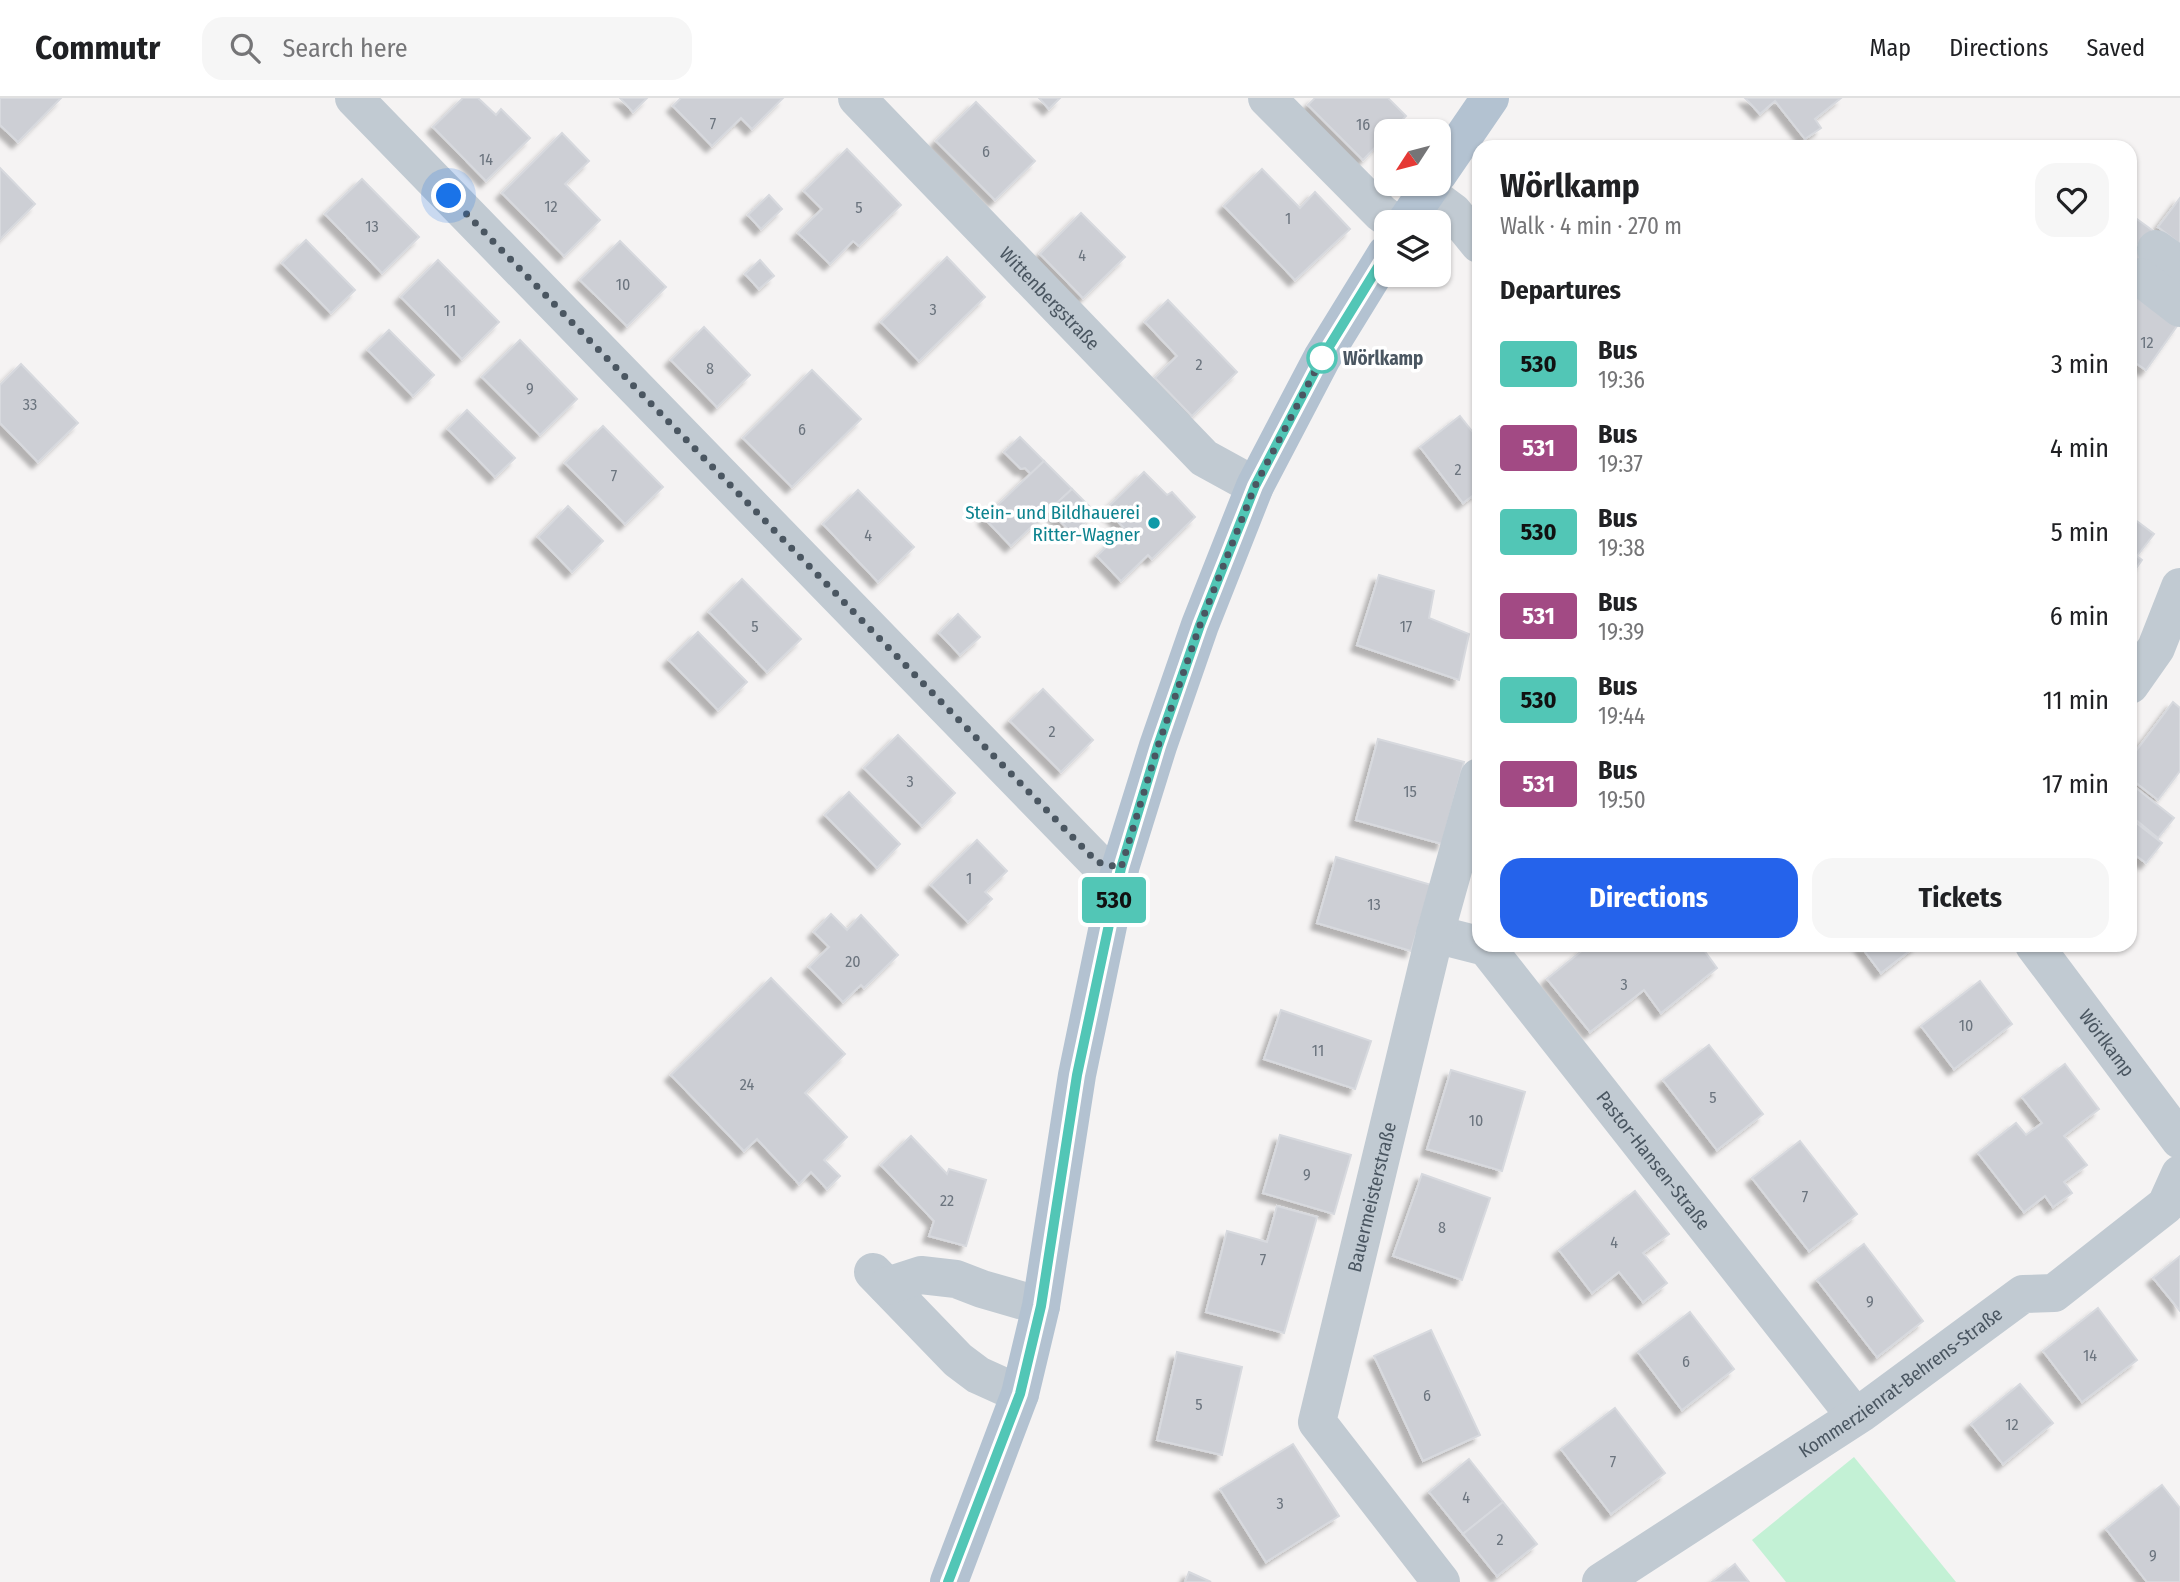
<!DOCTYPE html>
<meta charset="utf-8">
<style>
:root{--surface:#fff;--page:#f6f6f6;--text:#202124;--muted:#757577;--line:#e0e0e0;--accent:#2563eb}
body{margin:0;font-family:"Fira Sans Condensed",sans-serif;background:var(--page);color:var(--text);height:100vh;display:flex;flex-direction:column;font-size:26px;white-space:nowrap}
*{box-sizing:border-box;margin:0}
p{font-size:23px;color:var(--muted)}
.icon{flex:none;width:38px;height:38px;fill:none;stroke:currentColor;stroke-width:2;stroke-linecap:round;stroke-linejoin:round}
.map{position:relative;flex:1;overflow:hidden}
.drawer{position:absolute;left:1472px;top:42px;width:665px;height:812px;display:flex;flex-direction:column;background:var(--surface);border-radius:21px;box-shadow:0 2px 5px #0004}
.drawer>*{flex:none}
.badge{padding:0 14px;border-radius:5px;font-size:24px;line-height:46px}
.needle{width:46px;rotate:234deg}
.buttons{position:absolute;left:1374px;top:21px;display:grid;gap:14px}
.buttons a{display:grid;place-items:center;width:77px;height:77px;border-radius:14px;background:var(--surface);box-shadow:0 2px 5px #0004;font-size:35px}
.you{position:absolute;width:35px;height:35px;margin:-18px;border:5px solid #fff;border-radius:50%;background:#1a73e8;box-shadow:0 0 0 10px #1a73e833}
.map>.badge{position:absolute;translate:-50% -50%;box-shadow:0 0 0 4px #fff}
h2{padding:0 28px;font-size:26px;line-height:63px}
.round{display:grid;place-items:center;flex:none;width:74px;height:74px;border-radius:21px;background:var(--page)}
.head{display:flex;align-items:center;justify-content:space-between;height:119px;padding:0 28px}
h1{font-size:33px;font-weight:700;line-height:52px}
.action{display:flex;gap:14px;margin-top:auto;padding:14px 28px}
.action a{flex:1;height:80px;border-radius:21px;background:var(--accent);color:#fff;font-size:28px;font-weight:700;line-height:80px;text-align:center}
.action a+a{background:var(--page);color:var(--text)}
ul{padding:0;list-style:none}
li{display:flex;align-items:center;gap:21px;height:84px;padding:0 28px}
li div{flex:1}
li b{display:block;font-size:26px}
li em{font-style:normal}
li .badge{min-width:77px;font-weight:700;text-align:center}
header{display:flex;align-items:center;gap:42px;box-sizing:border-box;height:98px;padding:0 35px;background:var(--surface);border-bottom:2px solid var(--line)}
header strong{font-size:33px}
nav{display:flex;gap:38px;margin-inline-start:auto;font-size:24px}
.search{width:490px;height:63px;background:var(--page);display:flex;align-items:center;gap:18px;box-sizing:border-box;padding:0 24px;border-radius:21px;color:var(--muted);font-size:26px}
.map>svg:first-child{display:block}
.green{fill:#c3f1d5}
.building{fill:#cdcfd5;stroke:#d7d9de;stroke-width:2;filter:url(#shadow)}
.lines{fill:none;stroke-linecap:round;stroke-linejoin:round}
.minor{stroke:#c1cad2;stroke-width:38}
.major{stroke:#b3c2d1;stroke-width:38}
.line-casing{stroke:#fff;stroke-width:16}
.line{stroke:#52c6b6;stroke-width:10}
.walk{stroke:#4a5661;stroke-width:7;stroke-dasharray:0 12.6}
.stop-dot{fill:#fff;stroke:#52c6b6;stroke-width:3.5}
.culture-dot{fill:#0f9aa8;stroke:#fff;stroke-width:2.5}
.labels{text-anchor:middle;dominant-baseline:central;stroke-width:7;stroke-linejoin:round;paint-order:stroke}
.number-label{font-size:16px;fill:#6b747e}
.street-label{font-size:19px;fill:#4a5661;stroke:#fff}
.stop-label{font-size:19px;font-weight:bold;fill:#4a5661;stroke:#fff;text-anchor:start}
.culture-label{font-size:19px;fill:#0d838f;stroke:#fff;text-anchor:end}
</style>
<header>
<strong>Commutr</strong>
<div class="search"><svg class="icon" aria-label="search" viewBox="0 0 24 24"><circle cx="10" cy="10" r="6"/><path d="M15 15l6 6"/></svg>Search here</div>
<nav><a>Map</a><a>Directions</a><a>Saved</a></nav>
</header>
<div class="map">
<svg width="2180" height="1484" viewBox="0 0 2180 1484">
<defs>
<filter id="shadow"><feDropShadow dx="-6" dy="6" stdDeviation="2" flood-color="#0004"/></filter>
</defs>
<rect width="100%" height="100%" fill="#f5f3f3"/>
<polygon class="green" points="1854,1359 1956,1484 1786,1484 1752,1442"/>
<g class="building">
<polygon points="0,0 61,0 18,44 0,27"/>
<polygon points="463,0 478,0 496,17 501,11 530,40 486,83 433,29"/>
<polygon points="620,0 647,0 633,14"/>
<polygon points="681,0 783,0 752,31 741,20 712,48 673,8"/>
<polygon points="1039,0 1060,0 1049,11"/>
<polygon points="1315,0 1388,0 1406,18 1391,33 1386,33 1386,38 1363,62 1308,7"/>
<polygon points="1745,0 1841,0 1815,21 1821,30 1805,41 1775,3 1760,16"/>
<polygon points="976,4 1035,63 995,102 936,43"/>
<polygon points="562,35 589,63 565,86 600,122 564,158 502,95"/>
<polygon points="847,51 901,107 859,148 853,143 830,166 798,135 822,111 804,93"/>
<polygon points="0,70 35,106 0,141"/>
<polygon points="1262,71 1300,110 1315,94 1350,131 1295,182 1224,108"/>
<polygon points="362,81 419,139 382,175 325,116"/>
<polygon points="769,97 782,111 761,131 748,117"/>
<polygon points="2180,100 2180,146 2158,129"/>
<polygon points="1081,115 1125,159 1083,200 1040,156"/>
<polygon points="2130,116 2156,135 2144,152 2130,142"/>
<polygon points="306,142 355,192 331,215 282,165"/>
<polygon points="620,143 666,189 627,228 580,182"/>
<polygon points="2130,147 2143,157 2130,178"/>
<polygon points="947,159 985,199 919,263 881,224"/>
<polygon points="438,162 499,224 462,261 401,199"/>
<polygon points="760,162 774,178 759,191 745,176"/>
<polygon points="2130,194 2177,228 2146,272 2130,261"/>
<polygon points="1168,202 1237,274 1192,318 1155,280 1177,258 1145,224"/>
<polygon points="704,229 750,277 717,309 671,262"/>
<polygon points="389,232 434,277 413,298 368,252"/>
<polygon points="520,242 577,301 540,337 482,279"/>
<polygon points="21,266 78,325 38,364 0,325 0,287"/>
<polygon points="812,272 861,321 792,389 743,340"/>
<polygon points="467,312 515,360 495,379 448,331"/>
<polygon points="1460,318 1479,342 1479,393 1463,405 1420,349"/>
<polygon points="603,328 663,389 625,426 565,365"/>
<polygon points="1020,339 1044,363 1031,376 1025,370 1021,371 1004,354"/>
<polygon points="1044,363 1072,391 1011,448 984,420"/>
<polygon points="1144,374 1167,397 1172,394 1195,419 1152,461 1148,457 1121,483 1097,458 1125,431 1106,411"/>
<polygon points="1072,391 1095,414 1073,436 1049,412"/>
<polygon points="858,392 914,449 878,484 823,426"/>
<polygon points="568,408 603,443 572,474 538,439"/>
<polygon points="2130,418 2154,436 2137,458 2142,462 2130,479"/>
<polygon points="1379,477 1434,493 1429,520 1469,536 1459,582 1357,547"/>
<polygon points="742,481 801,541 767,574 709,514"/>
<polygon points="958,516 980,539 960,557 939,535"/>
<polygon points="698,534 747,584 718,612 669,562"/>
<polygon points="1043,591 1093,642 1061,674 1010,623"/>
<polygon points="2173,604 2180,610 2180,673 2158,702 2130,680 2130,661"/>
<polygon points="898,637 955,695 922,728 864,670"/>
<polygon points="1378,641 1464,664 1442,746 1356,722"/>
<polygon points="2131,686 2174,720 2158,740 2130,717"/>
<polygon points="849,694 900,746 877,770 825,717"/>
<polygon points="2130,720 2162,745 2146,765 2130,753"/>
<polygon points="977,742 1007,773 985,794 992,801 968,824 931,787"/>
<polygon points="1336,759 1431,787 1411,853 1317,825"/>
<polygon points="831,816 847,832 861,817 898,857 864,890 861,887 843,904 809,869 829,849 814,834"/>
<polygon points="1589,847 1702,847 1701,848 1717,870 1661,915 1644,892 1590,934 1547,881"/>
<polygon points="1860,847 1917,847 1881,875"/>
<polygon points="771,880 845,956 805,995 847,1039 824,1062 840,1078 827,1091 811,1074 799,1086 757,1041 744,1053 671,977"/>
<polygon points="1980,883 2012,926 1954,971 1921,928"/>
<polygon points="1281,912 1371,943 1355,991 1264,961"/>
<polygon points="1709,947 1763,1016 1717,1052 1663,982"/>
<polygon points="2065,966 2099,1011 2064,1038 2087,1067 2064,1084 2072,1095 2053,1109 2045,1098 2024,1114 1978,1055 2016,1025 2026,1037 2042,1025 2022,999"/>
<polygon points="1451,972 1525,994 1502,1073 1427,1051"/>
<polygon points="1280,1037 1351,1057 1334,1116 1263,1095"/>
<polygon points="911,1038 947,1076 949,1071 986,1082 966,1148 929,1138 934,1123 881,1067"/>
<polygon points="1800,1043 1857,1116 1809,1153 1752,1080"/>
<polygon points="1422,1076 1490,1100 1462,1182 1393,1158"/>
<polygon points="1635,1093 1669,1136 1643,1155 1667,1185 1643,1204 1619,1174 1592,1195 1559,1152"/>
<polygon points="1277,1108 1317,1119 1284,1235 1206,1214 1227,1133 1267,1144"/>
<polygon points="1864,1146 1923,1223 1877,1259 1817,1182"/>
<polygon points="2180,1158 2180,1213 2153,1180"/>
<polygon points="2098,1210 2137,1262 2082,1304 2043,1253"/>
<polygon points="1690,1214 1734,1271 1682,1312 1638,1254"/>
<polygon points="1431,1232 1480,1337 1423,1363 1374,1258"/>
<polygon points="1177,1254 1242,1269 1222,1357 1157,1342"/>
<polygon points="2020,1286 2053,1325 2003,1366 1971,1326"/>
<polygon points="1615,1310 1665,1375 1611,1416 1561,1351"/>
<polygon points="1293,1346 1339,1418 1266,1464 1220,1391"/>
<polygon points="1469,1361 1503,1404 1463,1436 1429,1394"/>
<polygon points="2162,1387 2180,1410 2180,1484 2147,1484 2106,1431"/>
<polygon points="1503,1404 1537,1446 1497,1478 1463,1436"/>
<polygon points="1735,1466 1749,1484 1712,1484"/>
<polygon points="1189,1474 1211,1484 1185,1484"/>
</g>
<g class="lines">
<g class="minor">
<polyline points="354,0 1097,764 1120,770"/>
<path id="s1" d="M857,0L1204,360L1255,388"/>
<polyline points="1267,0 1381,115 1393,124"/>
<polyline points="1426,94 1453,114 1479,146"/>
<polyline points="2156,151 2180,168"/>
<polyline points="2140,179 2180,210"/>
<polyline points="2130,587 2156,550 2180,489"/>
<path id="s2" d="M1435,836L1486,849L1855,1318"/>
<path id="s3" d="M2034,847L2180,1042"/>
<polyline points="873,1174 958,1262 978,1277 1020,1296"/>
<polyline points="887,1188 921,1177 956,1181 982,1191 1041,1208"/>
<path id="s4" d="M1441,1484L1317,1324L1435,836L1479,679"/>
<path id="s5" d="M1601,1484L1863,1314L2023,1196L2054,1195L2166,1107L2180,1076"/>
</g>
<g class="major">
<polyline points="1438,76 1490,0"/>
<polyline points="1406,124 1432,86"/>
<polyline points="949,1484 1020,1296 1041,1208 1077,977 1120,770 1158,648 1200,527 1255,388 1322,260 1386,156"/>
</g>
</g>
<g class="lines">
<g class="line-casing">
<polyline id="line" points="948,1484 1020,1296 1041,1208 1077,977 1121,770 1158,648 1200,527 1255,388 1322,260 1386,156"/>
</g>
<use href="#line" class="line"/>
<polyline class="walk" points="449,98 1097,764 1121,770 1158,648 1200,527 1255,388 1322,260"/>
</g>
<circle class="stop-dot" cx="1322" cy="260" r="14"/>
<circle class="culture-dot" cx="1154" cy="425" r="7"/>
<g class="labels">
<g class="number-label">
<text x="713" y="25">7</text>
<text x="1363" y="26">16</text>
<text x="986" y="53">6</text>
<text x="486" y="61">14</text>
<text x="551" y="108">12</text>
<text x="859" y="109">5</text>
<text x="1288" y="120">1</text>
<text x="372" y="128">13</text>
<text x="1082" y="157">4</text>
<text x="623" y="186">10</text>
<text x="933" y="211">3</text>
<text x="450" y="212">11</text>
<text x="2147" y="244">12</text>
<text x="1199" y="266">2</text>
<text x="710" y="270">8</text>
<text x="530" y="290">9</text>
<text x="30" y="306">33</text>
<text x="802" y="331">6</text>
<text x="1458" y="371">2</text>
<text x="614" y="377">7</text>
<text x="868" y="437">4</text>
<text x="755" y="528">5</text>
<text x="1406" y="528">17</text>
<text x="1052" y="633">2</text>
<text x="910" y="683">3</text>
<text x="1410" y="693">15</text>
<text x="969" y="780">1</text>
<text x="1374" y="806">13</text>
<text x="853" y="863">20</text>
<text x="1624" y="886">3</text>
<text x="1966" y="927">10</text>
<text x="1318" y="952">11</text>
<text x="747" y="986">24</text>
<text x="1713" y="999">5</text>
<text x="1476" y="1022">10</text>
<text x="1307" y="1076">9</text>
<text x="1805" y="1098">7</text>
<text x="947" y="1102">22</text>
<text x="1442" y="1129">8</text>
<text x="1614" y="1144">4</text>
<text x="1263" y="1161">7</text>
<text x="1870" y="1203">9</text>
<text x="2090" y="1257">14</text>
<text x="1686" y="1263">6</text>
<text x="1427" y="1297">6</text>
<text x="1199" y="1306">5</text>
<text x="2012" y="1326">12</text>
<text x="1613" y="1363">7</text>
<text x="1466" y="1399">4</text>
<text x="1280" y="1405">3</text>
<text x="1500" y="1441">2</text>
<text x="2153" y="1457">9</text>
</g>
<g class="street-label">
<text stroke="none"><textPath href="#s1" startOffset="278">Wittenbergstraße</textPath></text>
<text stroke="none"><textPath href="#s3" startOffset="122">Wörlkamp</textPath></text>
<text stroke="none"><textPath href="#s2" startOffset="324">Pastor-Hansen-Straße</textPath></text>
<text stroke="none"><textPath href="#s4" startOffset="434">Bauermeisterstraße</textPath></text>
<text stroke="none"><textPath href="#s5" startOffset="360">Kommerzienrat-Behrens-Straße</textPath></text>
</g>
<g class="stop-label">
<text x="1343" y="260">Wörlkamp</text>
</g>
<g class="culture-label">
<text x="1140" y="414">Stein- und Bildhauerei<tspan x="1140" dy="22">Ritter-Wagner</tspan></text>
</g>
</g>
</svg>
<div class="buttons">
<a><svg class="needle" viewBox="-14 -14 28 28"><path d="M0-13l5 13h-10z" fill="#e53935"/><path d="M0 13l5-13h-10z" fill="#757577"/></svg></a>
<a><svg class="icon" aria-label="layers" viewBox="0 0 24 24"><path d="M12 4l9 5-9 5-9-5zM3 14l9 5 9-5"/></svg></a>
</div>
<div class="you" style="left:449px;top:98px"></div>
<b class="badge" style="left:1114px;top:802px;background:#52c6b6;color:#111">530</b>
<section class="drawer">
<div class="head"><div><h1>Wörlkamp</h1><p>Walk · 4 min · 270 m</p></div><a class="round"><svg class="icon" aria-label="heart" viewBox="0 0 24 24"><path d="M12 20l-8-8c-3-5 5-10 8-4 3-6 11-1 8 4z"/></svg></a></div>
<h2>Departures</h2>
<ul>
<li><span class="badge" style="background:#52c6b6;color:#111">530</span><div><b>Bus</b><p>19:36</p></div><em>3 min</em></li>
<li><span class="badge" style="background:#a24a84;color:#fff">531</span><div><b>Bus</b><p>19:37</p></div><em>4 min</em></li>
<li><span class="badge" style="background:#52c6b6;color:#111">530</span><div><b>Bus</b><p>19:38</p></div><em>5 min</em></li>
<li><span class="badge" style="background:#a24a84;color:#fff">531</span><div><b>Bus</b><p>19:39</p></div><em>6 min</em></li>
<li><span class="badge" style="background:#52c6b6;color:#111">530</span><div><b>Bus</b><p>19:44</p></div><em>11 min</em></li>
<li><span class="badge" style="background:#a24a84;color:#fff">531</span><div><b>Bus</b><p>19:50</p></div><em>17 min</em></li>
</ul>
<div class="action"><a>Directions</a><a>Tickets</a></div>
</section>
</div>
